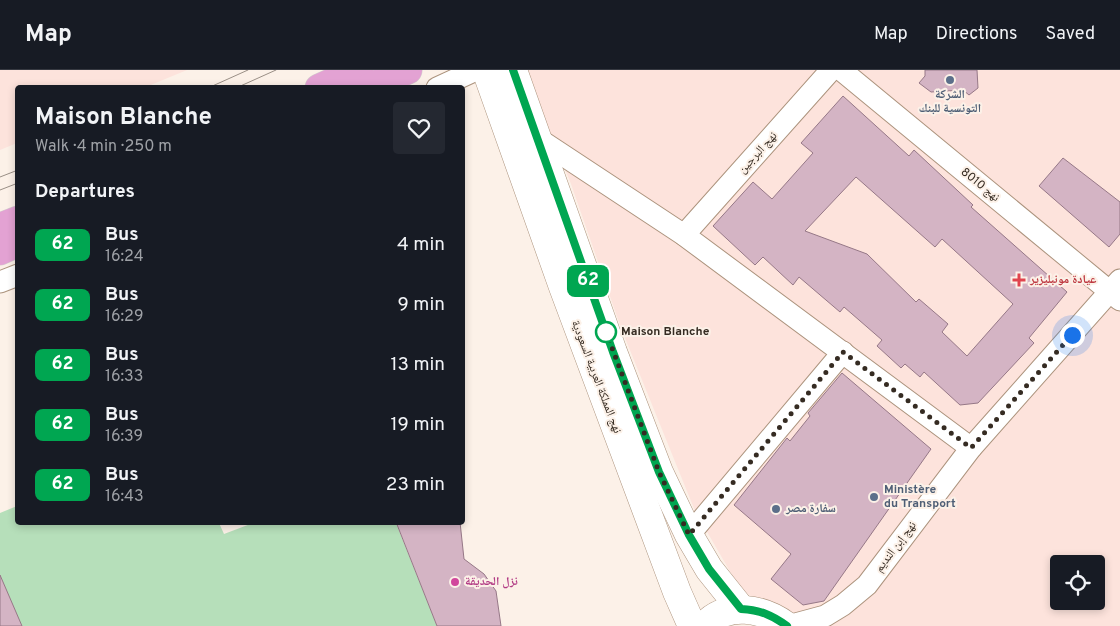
<!DOCTYPE html>
<meta charset="utf-8">
<style>
:root{--surface:#171b24;--page:#242831;--text:#f1f3f6;--muted:#9ea1a6;--line:#363941}
body{margin:0;font-family:Overpass,"Noto Naskh Arabic",sans-serif;background:var(--page);color:var(--text);height:100vh;display:flex;flex-direction:column;font-size:19px;white-space:nowrap}
*{box-sizing:border-box;margin:0}
p{font-size:16px;color:var(--muted)}
.icon{flex:none;width:28px;height:28px;fill:none;stroke:currentColor;stroke-width:2;stroke-linecap:round;stroke-linejoin:round}
.map{position:relative;flex:1;overflow:hidden}
.side{position:absolute;left:15px;top:15px;width:450px;height:440px;display:flex;flex-direction:column;background:var(--surface);border-radius:5px;box-shadow:0 2px 8px #0003}
.side>*{flex:none}
.badge{padding:0 10px;border-radius:8px;font-size:18px;line-height:32px}
.fabs{position:absolute;left:1050px;top:485px;display:grid;gap:10px}
.fabs a{display:grid;place-items:center;width:55px;height:55px;border-radius:5px;background:var(--surface);box-shadow:0 2px 8px #0003;font-size:25px}
.you{position:absolute;width:25px;height:25px;margin:-12px;border:4px solid #fff;border-radius:50%;background:#1a73e8;box-shadow:0 0 0 8px #1a73e833}
.map>.badge{position:absolute;translate:-50% -50%;box-shadow:0 0 0 2px #fff}
h2{padding:0 20px;font-size:19px;line-height:45px}
.round{display:grid;place-items:center;flex:none;width:52px;height:52px;border-radius:5px;background:var(--page)}
.headline{display:flex;align-items:center;justify-content:space-between;height:85px;padding:0 20px}
h1{font-size:24px;font-weight:700;line-height:38px}
ul{padding:0;list-style:none}
li{display:flex;align-items:center;gap:15px;height:60px;padding:0 20px}
li div{flex:1}
li b{display:block;font-size:19px}
li em{font-style:normal}
li .badge{min-width:55px;font-weight:700;text-align:center}
header{display:flex;align-items:center;gap:30px;box-sizing:border-box;height:70px;padding:0 25px;background:var(--surface);border-bottom:1px solid var(--line)}
header strong{font-size:24px}
nav{display:flex;gap:28px;margin-inline-start:auto;font-size:18px}
.map>svg:first-child{display:block}
.commercial{fill:#fde3dc;fill-rule:evenodd}
.green{fill:#b6dfba}
.building{fill:#d4b4c4;stroke:#967887;fill-rule:evenodd}
.lines{fill:none;stroke-linecap:round;stroke-linejoin:round}
.minor-casing{stroke:#ac937d;stroke-width:23}
.secondary-casing{stroke:#ac937d;stroke-width:29}
.primary-casing{stroke:#d3d0ce;stroke-width:29}
.minor{stroke:#fff;stroke-width:21}
.secondary{stroke:#fff;stroke-width:28}
.primary{stroke:#e3a2d3;stroke-width:28}
.tram{stroke:#9a8f86;stroke-width:1}
.line-casing{stroke:#fff;stroke-width:11}
.line{stroke:#00a651;stroke-width:8}
.walk{stroke:#352b22;stroke-width:5;stroke-dasharray:0 9}
.service-dot{fill:#5c6f8a;stroke:#fcf1e8;stroke-width:2}
.health-dot{fill:#e0444e;stroke:#fcf1e8;stroke-width:2}
.stop-dot{fill:#fff;stroke:#00a651;stroke-width:2.5}
.hotel-dot{fill:#d1479c;stroke:#fcf1e8;stroke-width:2}
.labels{text-anchor:middle;dominant-baseline:central;stroke-width:4;stroke-linejoin:round;paint-order:stroke}
.service-label{font-size:12px;font-weight:bold;fill:#4e5e75;stroke:#fcf1e8;text-anchor:start}
.street-label{font-size:12px;fill:#352b22;stroke:#fcf1e8}
.health-label{font-size:12px;font-weight:bold;fill:#be3a42;stroke:#fcf1e8;text-anchor:start}
.stop-label{font-size:12px;font-weight:bold;fill:#352b22;stroke:#fcf1e8;text-anchor:start}
.hotel-label{font-size:12px;font-weight:bold;fill:#b23c85;stroke:#fcf1e8;text-anchor:start}
</style>
<header>
<strong>Map</strong>
<nav><a>Map</a><a>Directions</a><a>Saved</a></nav>
</header>
<div class="map">
<svg width="1120" height="556" viewBox="0 0 1120 556">
<rect width="100%" height="100%" fill="#fcf1e8"/>
<g class="commercial">
<polygon points="0,0 187,0 146,17 18,18 17,73 0,80"/>
<path d="M527,0H1120V556H797L758,532L739,517L695,441L621,258L571,114L544,48ZM1059,494H1096V531H1059Z"/>
</g>
<polygon class="green" points="17,436 18,452 219,453 224,464 253,453 396,453 437,556 0,556 0,443"/>
<g class="building">
<polygon points="925,0 977,0 978,18 969,25 963,20 931,22 919,13 925,6"/>
<path d="M843,26L909,86L914,80L973,135L971,137L1067,222L1029,268L1034,273L978,333L960,335L924,302L920,307L905,294L901,298L877,276L882,270L844,237L840,242L799,207L793,215L763,187L755,195L713,156L753,112L772,129L813,83L801,73ZM856,107L935,177L942,169L1013,234L967,286L942,262L948,254L919,229L916,232L867,184L805,161Z"/>
<polygon points="1063,88 1120,132 1120,164 1109,177 1039,116"/>
<polygon points="842,303 931,379 824,531 803,535 771,509 791,484 734,435 787,368 790,371 810,346 808,343"/>
<polygon points="396,452 460,452 464,489 484,504 496,521 501,556 437,556"/>
<polygon points="0,505 22,556 0,556"/>
</g>
<g class="lines">
<g class="minor-casing">
<g id="minor">
<polyline points="841,0 1120,230"/>
<polyline points="437,18 476,0"/>
<polyline points="537,68 684,165 971,378"/>
<polyline points="684,165 831,0"/>
<polyline points="0,212 18,205"/>
<polyline points="689,465 843,282"/>
<polyline points="788,556 825,546 843,535 867,515 971,378 1120,210"/>
</g>
</g>
<g class="secondary-casing">
<g id="secondary">
<polyline points="486,0 563,217 677,522 692,556"/>
<polyline points="513,0 613,282 659,402 689,465 709,499 741,539"/>
<path d="M704,556C727,531 763,538 787,556"/>
</g>
</g>
<g class="primary-casing">
<g id="primary">
<polyline points="319,18 359,0"/>
<polyline points="368,18 408,0"/>
<polyline points="0,157 18,150"/>
<polyline points="0,181 18,173"/>
</g>
</g>
<use href="#minor" class="minor"/>
<use href="#secondary" class="secondary"/>
<use href="#primary" class="primary"/>
<g class="tram">
<polyline points="208,18 248,0"/>
<polyline points="236,18 276,0"/>
<polyline points="0,107 18,100"/>
<polyline points="0,120 18,113"/>
</g>
</g>
<g class="lines">
<g class="line-casing">
<path id="line" d="M513,0L613,282L659,402L689,465L709,499L741,539C760,540 772,545 787,556"/>
</g>
<use href="#line" class="line"/>
<polyline class="walk" points="606,262 659,402 689,465 843,282 971,378 1072,265"/>
</g>
<g class="service-dot">
<circle cx="950" cy="10" r="5"/>
<circle cx="874" cy="427" r="5"/>
<circle cx="776" cy="439" r="5"/>
</g>
<path class="health-dot" d="M1016.5 202.5h5v5h5v5h-5v5h-5v-5h-5v-5h5z"/>
<circle class="stop-dot" cx="606" cy="262" r="10"/>
<circle class="hotel-dot" cx="455" cy="512" r="5"/>
<g class="labels">
<g class="service-label">
<text x="950" y="25" text-anchor="middle">الشركة<tspan x="950" dy="14">التونسية للبنك</tspan></text>
<text x="884" y="420">Ministère<tspan x="884" dy="14">du Transport</tspan></text>
<text x="786" y="439">سفارة مصر</text>
</g>
<g class="street-label">
<text transform="translate(758 83) rotate(-48)">نهج البرجين</text>
<text transform="translate(980 115) rotate(39)">نهج 8010</text>
<text transform="translate(596 307) rotate(69)">نهج المملكة العربية السعودية</text>
<text transform="translate(896 477) rotate(-53)">نهج إبن النديم</text>
</g>
<g class="health-label">
<text x="1030" y="210">عيادة مونبليزير</text>
</g>
<g class="stop-label">
<text x="621" y="262">Maison Blanche</text>
</g>
<g class="hotel-label">
<text x="465" y="512">نزل الحديقة</text>
</g>
</g>
</svg>
<div class="fabs">
<a><svg class="icon" aria-label="locate" viewBox="0 0 24 24"><circle cx="12" cy="12" r="6"/><path d="M12 2v4M12 18v4M2 12h4M18 12h4"/></svg></a>
</div>
<div class="you" style="left:1072px;top:265px"></div>
<b class="badge" style="left:588px;top:211px;background:#00a651;color:#fff">62</b>
<section class="side">
<div class="headline"><div><h1>Maison Blanche</h1><p>Walk · 4 min · 250 m</p></div><a class="round"><svg class="icon" aria-label="heart" viewBox="0 0 24 24"><path d="M12 20l-8-8c-3-5 5-10 8-4 3-6 11-1 8 4z"/></svg></a></div>
<h2>Departures</h2>
<ul>
<li><span class="badge" style="background:#00a651;color:#fff">62</span><div><b>Bus</b><p>16:24</p></div><em>4 min</em></li>
<li><span class="badge" style="background:#00a651;color:#fff">62</span><div><b>Bus</b><p>16:29</p></div><em>9 min</em></li>
<li><span class="badge" style="background:#00a651;color:#fff">62</span><div><b>Bus</b><p>16:33</p></div><em>13 min</em></li>
<li><span class="badge" style="background:#00a651;color:#fff">62</span><div><b>Bus</b><p>16:39</p></div><em>19 min</em></li>
<li><span class="badge" style="background:#00a651;color:#fff">62</span><div><b>Bus</b><p>16:43</p></div><em>23 min</em></li>
</ul>
</section>
</div>
